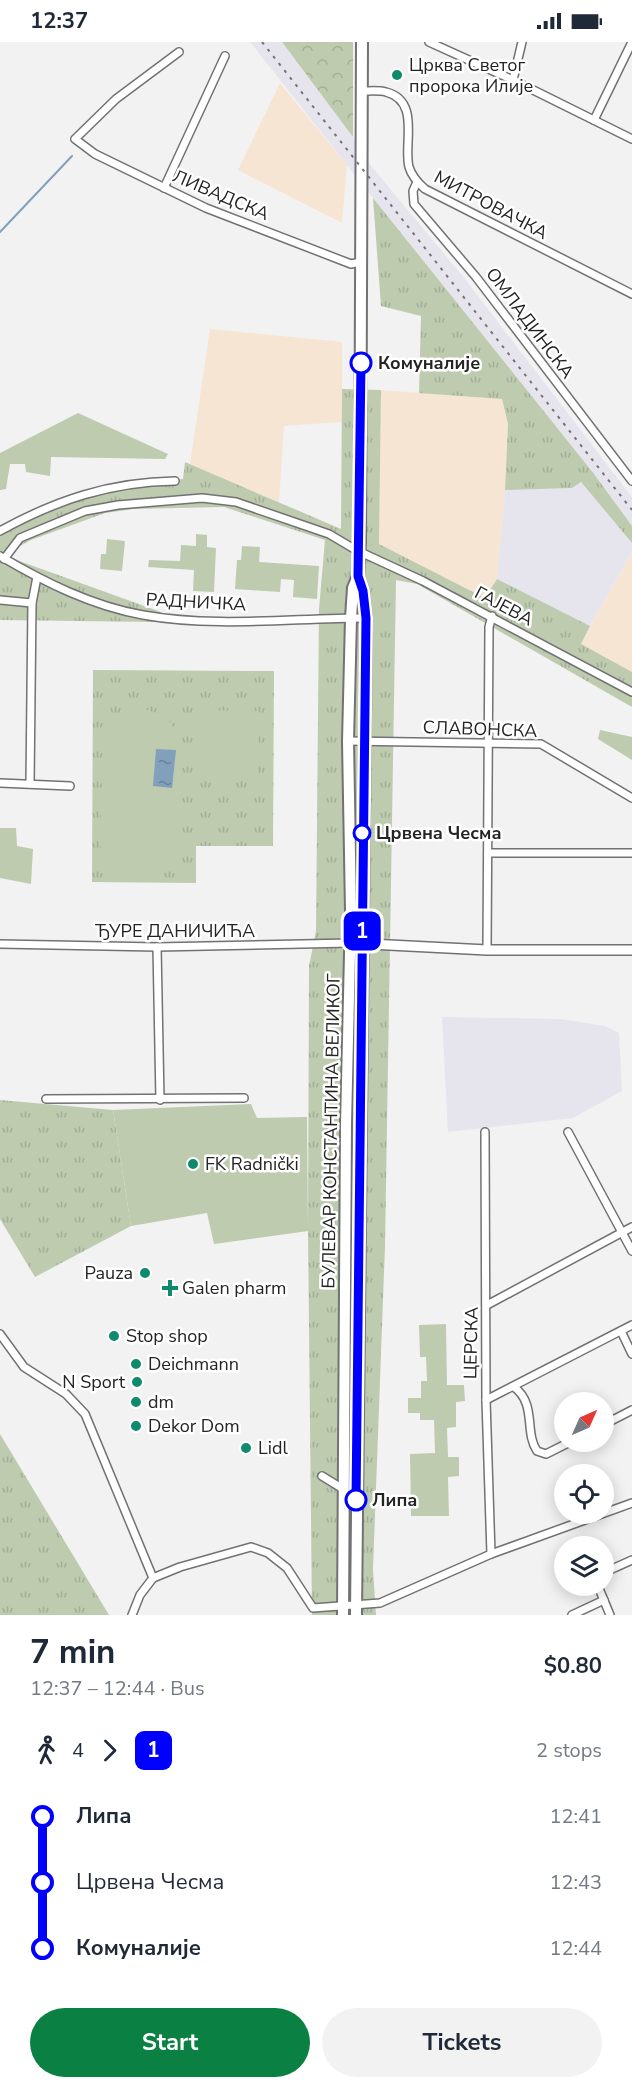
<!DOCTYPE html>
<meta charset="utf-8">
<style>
:root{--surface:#fff;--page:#f2f2f3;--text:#1f2937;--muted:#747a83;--accent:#0b8043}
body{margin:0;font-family:"Nunito Sans",sans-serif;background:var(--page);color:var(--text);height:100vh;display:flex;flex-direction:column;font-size:22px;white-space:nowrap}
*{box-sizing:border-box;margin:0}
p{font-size:20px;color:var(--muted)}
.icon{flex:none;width:33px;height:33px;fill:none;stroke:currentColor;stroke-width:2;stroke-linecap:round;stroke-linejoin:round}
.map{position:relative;height:1573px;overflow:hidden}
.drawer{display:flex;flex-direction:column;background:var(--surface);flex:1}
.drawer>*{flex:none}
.badge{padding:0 12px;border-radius:9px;font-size:21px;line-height:39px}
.needle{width:39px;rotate:45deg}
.fabs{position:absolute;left:554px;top:1350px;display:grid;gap:12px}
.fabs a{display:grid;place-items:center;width:60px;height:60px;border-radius:50%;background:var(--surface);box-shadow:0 3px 15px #0003;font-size:30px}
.map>.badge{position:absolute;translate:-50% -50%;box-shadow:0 0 0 3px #fff}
.legs{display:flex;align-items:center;gap:9px;height:66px;padding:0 30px;font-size:20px}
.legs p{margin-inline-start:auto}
.summary{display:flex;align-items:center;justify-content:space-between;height:102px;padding:0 30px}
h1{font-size:33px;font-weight:700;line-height:45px}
.cta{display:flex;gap:12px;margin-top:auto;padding:12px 30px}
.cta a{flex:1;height:69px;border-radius:36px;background:var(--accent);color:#fff;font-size:24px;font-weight:700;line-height:69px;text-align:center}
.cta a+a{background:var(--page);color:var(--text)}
ul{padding:0 30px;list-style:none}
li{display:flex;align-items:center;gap:21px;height:66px;font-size:22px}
li i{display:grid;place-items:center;width:9px;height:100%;margin:0 8px;background:currentColor}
li i::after{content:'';width:15px;height:15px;margin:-8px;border:4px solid;border-radius:50%;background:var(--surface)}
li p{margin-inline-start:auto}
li:first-child i{background:linear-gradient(#0000 50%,currentColor 0)}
li:last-child i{background:linear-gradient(currentColor 50%,#0000 0)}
.status{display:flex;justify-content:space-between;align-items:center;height:42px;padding:0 30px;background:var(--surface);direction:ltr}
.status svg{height:16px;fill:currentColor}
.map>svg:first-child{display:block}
.commercial{fill:#f7e5d4}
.built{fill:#e6e5ee}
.grass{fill:url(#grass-tufts)}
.forest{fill:url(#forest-crowns)}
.garden{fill:#becbaf}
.water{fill:url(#water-ripples)}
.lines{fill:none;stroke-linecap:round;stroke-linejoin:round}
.stream{stroke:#81a0bc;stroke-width:2}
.minor-casing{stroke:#727273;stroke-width:10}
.tertiary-casing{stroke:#727273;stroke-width:12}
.secondary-casing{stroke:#727273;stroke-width:14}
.minor{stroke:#fff;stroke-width:7}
.tertiary{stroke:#fff;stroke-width:9}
.secondary{stroke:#fff;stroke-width:10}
.rail{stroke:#747475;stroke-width:2;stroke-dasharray:3 6;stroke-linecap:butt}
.line-1-casing{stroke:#fff;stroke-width:14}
.line-1{stroke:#00f;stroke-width:9}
.poi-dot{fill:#0f8a6c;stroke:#fff;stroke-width:2}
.stop-1-dot{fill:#fff;stroke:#00f;stroke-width:3}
.labels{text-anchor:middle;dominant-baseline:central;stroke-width:5;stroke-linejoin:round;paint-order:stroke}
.poi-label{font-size:18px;fill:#242425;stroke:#fff;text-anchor:start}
.street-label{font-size:18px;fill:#242425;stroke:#fff}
.stop-label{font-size:18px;font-weight:bold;fill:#242425;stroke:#fff;text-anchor:start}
</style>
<div class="status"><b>12:37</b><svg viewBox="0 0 49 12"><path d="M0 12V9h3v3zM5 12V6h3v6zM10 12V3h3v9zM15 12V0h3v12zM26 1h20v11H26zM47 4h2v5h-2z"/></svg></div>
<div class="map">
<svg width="632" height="1573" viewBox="0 0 632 1573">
<defs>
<pattern id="grass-tufts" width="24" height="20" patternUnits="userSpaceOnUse" patternTransform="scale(1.5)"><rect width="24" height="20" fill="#becbaf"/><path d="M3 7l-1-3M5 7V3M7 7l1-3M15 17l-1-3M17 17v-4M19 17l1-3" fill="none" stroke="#a3ae96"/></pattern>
<pattern id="forest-crowns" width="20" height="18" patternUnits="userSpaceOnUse" patternTransform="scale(1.5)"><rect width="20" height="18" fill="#becbaf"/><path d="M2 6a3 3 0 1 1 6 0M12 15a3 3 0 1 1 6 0" fill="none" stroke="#a3ae96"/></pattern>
<pattern id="water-ripples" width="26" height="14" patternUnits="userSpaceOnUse" patternTransform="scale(1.5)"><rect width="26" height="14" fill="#81a0bc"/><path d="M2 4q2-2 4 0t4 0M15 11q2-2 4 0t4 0" fill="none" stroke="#698299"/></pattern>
</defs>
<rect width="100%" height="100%" fill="#f2f2f3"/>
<g class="commercial">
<polygon points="280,41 347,123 342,181 238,128"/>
<polygon points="210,287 342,300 342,380 284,384 279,460 190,422"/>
<polygon points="381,348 502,357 508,382 505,448 497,537 486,556 379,502"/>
<polygon points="632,510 632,630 580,602"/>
</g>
<g class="built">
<polygon points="250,0 282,0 353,95 367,119 465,237 632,455 632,484"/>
<polygon points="581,440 632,501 632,510 590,584 497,537 505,448 572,446"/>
<polygon points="442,975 560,977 605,984 619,991 622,1049 573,1076 448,1090"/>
</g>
<g class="grass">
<polygon points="373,156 594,432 632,484 632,501 581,440 572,446 505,448 508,382 502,357 419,351 421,274 381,264"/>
<polygon points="342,347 381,348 379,502 485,556 497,537 590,584 581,602 632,630 632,665 417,542 396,538 385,1204 373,1527 376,1573 312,1573 308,1189 309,924 316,889 319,567 325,498 224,465 134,467 105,471 31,498 18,505 11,516 161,570 155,580 0,578 0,488 56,459 143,439 183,437 185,420 341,487"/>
<polygon points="93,628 274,629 273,804 196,804 196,841 92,840"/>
<polygon points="0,1058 113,1068 131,1184 35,1235 0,1177"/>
<polygon points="0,1392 109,1573 0,1573"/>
</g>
<polygon class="forest" points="282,0 353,0 353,95"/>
<g class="garden">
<polygon points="78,371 168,412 165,417 51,415 50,434 26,430 25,422 10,422 6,447 0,448 0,411"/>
<polygon points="196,492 207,493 207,505 216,506 214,550 193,549 194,528 148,525 149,518 180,519 181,503 196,504"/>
<polygon points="107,497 125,499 122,529 100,527 101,512 106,512"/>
<polygon points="242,504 260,505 259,520 319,524 317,557 293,555 294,538 281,537 280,550 235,547 237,518 241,518"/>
<path d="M142,666C161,672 175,680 181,700L176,814C154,855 113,843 100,803L103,694C111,676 123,669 142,666Z"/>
<polygon points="200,668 259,669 258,737 199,735"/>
<polygon points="600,688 632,695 632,718 598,697"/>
<polygon points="0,786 16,786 17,804 33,807 31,842 0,836"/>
<polygon points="251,1062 257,1076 307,1075 308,1189 214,1202 207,1171 131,1184 113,1068"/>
<polygon points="446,1282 447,1343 464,1343 465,1359 456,1360 456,1385 447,1386 448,1415 459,1415 459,1434 448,1435 449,1474 411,1474 410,1412 435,1411 434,1378 420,1378 420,1371 408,1371 408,1356 421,1356 421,1339 427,1339 426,1315 420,1315 419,1283"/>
</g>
<polygon class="water" points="156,707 176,708 172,746 153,744"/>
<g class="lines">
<polyline class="stream" points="0,190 72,114"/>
<g class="minor-casing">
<g id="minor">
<polyline points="429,0 513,38 632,97"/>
<polyline points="179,10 116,57 75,97 95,112 206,166 351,222 361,220"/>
<polyline points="513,38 522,0"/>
<path d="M363,49C370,49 379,48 386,50C421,59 403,102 409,125C412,135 418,141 425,147L632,252"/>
<polyline points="594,78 632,0"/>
<polyline points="417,140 413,149 414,162 476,235 632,439"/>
<polyline points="164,146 225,14"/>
<path d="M0,489C56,458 110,440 175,439"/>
<path d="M0,514C44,540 92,564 143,573C216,586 292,576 366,576"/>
<polyline points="4,517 20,496 85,469 118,463 202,456 236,460 329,492 356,508 423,539 632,650"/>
<polyline points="0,558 32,561"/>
<polyline points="348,699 541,702 632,756"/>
<polyline points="0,741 70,744"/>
<polyline points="30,742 32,561 37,535"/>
<polyline points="488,811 632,811"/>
<polyline points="0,902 157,905 350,901"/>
<polyline points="157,905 160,1058"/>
<polyline points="487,908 489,585 492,574"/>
<polyline points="46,1057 244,1056"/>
<polyline points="485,1090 486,1358 491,1512"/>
<polyline points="568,1090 632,1209"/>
<polyline points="487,1263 632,1185"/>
<polyline points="621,1289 632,1312"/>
<polyline points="0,1292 24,1325 66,1352 85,1372 153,1536"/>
<path d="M514,1345C537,1362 524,1390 537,1409L546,1412L570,1400"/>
<polyline points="486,1358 632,1283"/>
<polyline points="603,1383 632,1368"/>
<polyline points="322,1434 343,1447"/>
<polyline points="603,1531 632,1518"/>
<polyline points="598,1544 610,1573"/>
<polyline points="132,1573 140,1553 153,1536 180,1525 251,1505 268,1511 287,1526 313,1566 380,1561 491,1512 632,1461"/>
<polyline points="572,1573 604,1558"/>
</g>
</g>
<g class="tertiary-casing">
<polyline id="tertiary" points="350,901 487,908 632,908"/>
</g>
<g class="secondary-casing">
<g id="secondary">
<polyline points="343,1573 346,1082 351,869 348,699 351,576 353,546 358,534 360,499 362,0"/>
<polyline points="356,1573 366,576 363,549 358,534"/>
</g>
</g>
<use href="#minor" class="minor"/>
<use href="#tertiary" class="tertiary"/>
<use href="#secondary" class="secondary"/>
<polyline class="rail" points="262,0 632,468"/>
</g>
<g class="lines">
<g class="line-1-casing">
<polyline id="line-1" points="356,1458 366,576 363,549 358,534 361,321"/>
</g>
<use href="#line-1" class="line-1"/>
</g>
<g class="poi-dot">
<circle cx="397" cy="33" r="6"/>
<circle cx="193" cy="1122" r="6"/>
<circle cx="145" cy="1231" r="6"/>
<path d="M167 1237h6v6h6v6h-6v6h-6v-6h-6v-6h6z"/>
<circle cx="114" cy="1294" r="6"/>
<circle cx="136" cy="1322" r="6"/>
<circle cx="137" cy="1340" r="6"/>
<circle cx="136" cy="1360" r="6"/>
<circle cx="136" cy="1384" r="6"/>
<circle cx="246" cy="1406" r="6"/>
</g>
<g class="stop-1-dot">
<circle cx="361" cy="321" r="10"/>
<circle cx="362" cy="791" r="8"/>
<circle cx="356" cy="1458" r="10"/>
</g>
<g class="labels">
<g class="poi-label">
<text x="409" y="23">Црква Светог<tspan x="409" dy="21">пророка Илије</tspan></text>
<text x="205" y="1122">FK Radnički</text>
<text x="133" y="1231" text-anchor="end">Pauza</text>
<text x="182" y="1246">Galen pharm</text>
<text x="126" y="1294">Stop shop</text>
<text x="148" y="1322">Deichmann</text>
<text x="125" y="1340" text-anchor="end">N Sport</text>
<text x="148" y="1360">dm</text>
<text x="148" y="1384">Dekor Dom</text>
<text x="258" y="1406">Lidl</text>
</g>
<g class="street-label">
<text transform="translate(221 153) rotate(23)">ЛИВАДСКА</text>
<text transform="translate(491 163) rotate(28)">МИТРОВАЧКА</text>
<text transform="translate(530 281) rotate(53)">ОМЛАДИНСКА</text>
<text transform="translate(196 560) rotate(3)">РАДНИЧКА</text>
<text transform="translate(504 564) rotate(28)">ГАЈЕВА</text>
<text transform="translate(480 687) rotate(2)">СЛАВОНСКА</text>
<text x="175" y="889">ЂУРЕ ДАНИЧИЋА</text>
<text transform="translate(331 1089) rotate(-89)">БУЛЕВАР КОНСТАНТИНА ВЕЛИКОГ</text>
<text transform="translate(471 1301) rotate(-89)">ЦЕРСКА</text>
</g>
<g class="stop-label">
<text x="378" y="321">Комуналије</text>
<text x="376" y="791">Црвена Чесма</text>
<text x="372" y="1458">Липа</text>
</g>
</g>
</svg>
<div class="fabs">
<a><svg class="needle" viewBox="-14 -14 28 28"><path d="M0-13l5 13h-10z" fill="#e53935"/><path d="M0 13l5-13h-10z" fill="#747a83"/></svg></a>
<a><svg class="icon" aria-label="locate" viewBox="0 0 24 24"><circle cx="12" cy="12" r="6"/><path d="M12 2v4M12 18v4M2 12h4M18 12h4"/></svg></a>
<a><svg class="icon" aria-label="layers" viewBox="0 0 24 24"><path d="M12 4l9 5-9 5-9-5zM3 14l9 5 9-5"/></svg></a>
</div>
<b class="badge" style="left:362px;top:889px;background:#00f;color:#fff">1</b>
</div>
<section class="drawer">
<div class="summary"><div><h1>7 min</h1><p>12:37 – 12:44 · Bus</p></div><b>$0.80</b></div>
<div class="legs"><svg class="icon" aria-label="walk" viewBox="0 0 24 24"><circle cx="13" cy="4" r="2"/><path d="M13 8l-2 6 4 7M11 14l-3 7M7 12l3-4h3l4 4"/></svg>4<svg class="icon" aria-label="forward" viewBox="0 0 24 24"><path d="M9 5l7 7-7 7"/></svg><b class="badge" style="background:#00f;color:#fff">1</b><p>2 stops</p></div>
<ul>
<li><i style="color:#00f"></i><b>Липа</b><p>12:41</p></li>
<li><i style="color:#00f"></i><span>Црвена Чесма</span><p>12:43</p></li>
<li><i style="color:#00f"></i><b>Комуналије</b><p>12:44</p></li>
</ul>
<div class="cta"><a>Start</a><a>Tickets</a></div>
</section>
